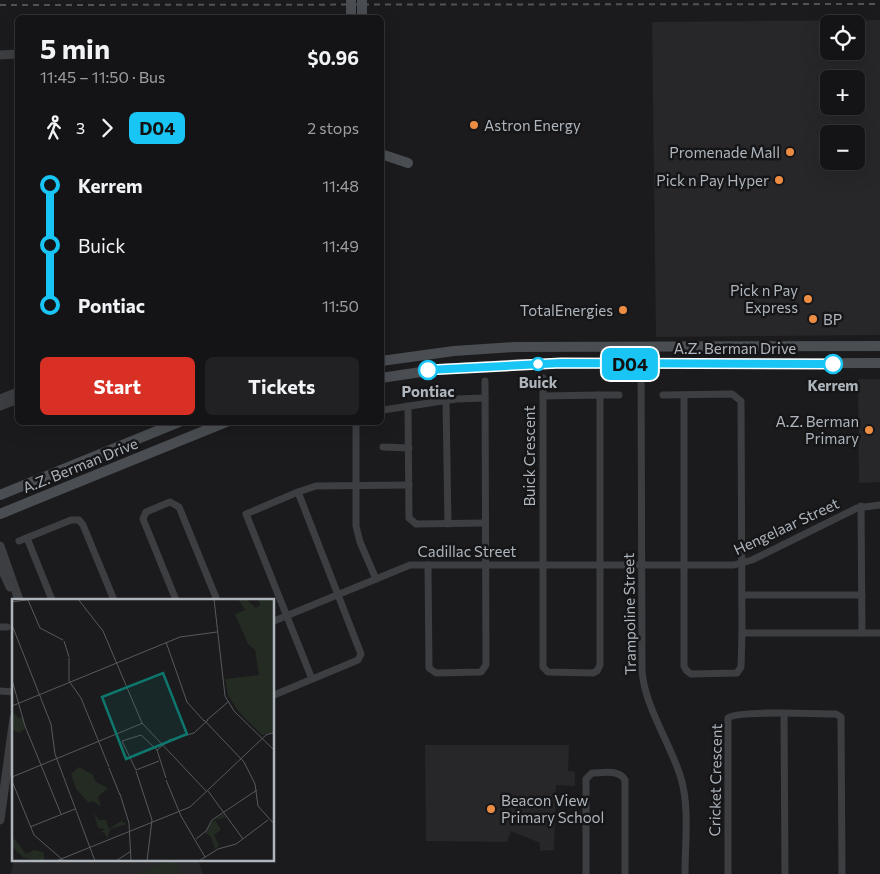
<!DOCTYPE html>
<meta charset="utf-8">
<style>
:root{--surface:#141416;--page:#212123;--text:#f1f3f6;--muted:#9d9ea1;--line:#333335;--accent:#d93025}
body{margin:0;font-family:Commissioner,sans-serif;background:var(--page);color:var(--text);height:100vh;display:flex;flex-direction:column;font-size:19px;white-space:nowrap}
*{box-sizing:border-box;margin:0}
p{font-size:16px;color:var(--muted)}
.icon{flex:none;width:28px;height:28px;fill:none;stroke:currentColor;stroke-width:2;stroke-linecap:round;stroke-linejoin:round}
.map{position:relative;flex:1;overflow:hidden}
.panel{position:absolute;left:15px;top:15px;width:369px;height:410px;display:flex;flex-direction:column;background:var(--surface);border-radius:8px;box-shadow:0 5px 20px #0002,0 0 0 1px var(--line)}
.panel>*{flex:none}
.badge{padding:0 10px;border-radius:8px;font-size:18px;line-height:32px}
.tools{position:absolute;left:820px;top:15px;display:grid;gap:10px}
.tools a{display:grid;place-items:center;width:45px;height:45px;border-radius:8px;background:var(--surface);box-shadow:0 5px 20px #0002,0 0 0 1px var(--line);font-size:25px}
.map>.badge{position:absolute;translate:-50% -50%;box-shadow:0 0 0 2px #fff}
.legs{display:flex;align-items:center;gap:8px;height:55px;padding:0 25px;font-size:16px}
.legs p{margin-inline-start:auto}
.head{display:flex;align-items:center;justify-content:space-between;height:85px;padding:0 25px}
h1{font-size:28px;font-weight:700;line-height:38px}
.button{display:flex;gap:10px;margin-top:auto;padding:10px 25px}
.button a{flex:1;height:58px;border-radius:8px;background:var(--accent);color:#fff;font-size:20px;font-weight:700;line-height:58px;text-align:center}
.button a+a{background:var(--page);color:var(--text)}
ul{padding:0 25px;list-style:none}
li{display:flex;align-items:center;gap:18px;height:60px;font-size:19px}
li i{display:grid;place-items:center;width:8px;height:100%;margin:0 6px;background:currentColor}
li i::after{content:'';width:12px;height:12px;margin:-6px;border:4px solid;border-radius:50%;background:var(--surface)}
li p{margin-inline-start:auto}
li:first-child i{background:linear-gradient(#0000 50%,currentColor 0)}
li:last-child i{background:linear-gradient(currentColor 50%,#0000 0)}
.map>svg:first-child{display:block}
.built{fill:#27272a;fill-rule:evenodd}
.green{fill:#232b22}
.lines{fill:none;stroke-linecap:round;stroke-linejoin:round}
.minor{stroke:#3c3e42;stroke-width:7}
.tertiary{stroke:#3c3e42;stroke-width:9}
.secondary{stroke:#4a4e52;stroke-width:10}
.rail{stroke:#4f5357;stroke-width:2;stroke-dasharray:6 5;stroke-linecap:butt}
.secondary-bridge{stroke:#4a4e52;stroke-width:10}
.line-1-casing{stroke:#fff;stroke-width:11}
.line-1{stroke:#18c5f4;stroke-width:8}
.poi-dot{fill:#ed8d43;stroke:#161618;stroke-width:2}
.stop-1-dot{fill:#fff;stroke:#18c5f4;stroke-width:2.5}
.labels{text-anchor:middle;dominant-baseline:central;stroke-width:5;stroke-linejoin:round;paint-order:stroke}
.poi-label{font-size:15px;fill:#aeb5bc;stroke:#161618;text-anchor:end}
.street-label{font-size:15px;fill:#aeb5bc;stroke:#161618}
.stop-label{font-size:15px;font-weight:bold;fill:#aeb5bc;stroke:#161618}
.inset-road{fill:none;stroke:#56595d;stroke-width:1}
.view{fill:#0f766e;fill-opacity:0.15;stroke:#0f766e;stroke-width:2.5}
.inset-edge{fill:none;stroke:#aeb5bc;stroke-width:2.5}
</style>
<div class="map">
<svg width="880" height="874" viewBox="0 0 880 874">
<rect width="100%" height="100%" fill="#1b1b1d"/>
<g class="built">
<path d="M880,20V335L656,337L652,22ZM829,24H856V51H829ZM829,79H856V106H829ZM829,134H856V161H829Z"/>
<polygon points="858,379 880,379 880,482 859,483"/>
<polygon points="425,745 569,745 568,771 575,772 575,786 556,785 554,850 540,851 540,843 511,831 507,842 426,841"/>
<polygon points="14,858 14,860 198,860 203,874 11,874"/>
</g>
<polygon class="green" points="169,860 175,860 181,874 136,874"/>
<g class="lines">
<g class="minor">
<path d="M641,346L642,671C645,707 669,741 680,775C690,805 685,842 685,874"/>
<polygon points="600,395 600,665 597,671 593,673 548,672 543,667 543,396"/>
<polyline points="600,395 619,395"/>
<polyline points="663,395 732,394 741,401 742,633 741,667 737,673 691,674 686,670 684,666 684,395"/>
<polyline points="543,396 543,378"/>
<polyline points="446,401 448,524"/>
<polyline points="408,406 409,518 416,524 485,523"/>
<polyline points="383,410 456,399 485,398"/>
<polyline points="356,422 356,526 360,542 376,579"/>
<polyline points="383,447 409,448"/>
<polyline points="861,506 862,633"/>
<polyline points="27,538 52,600"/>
<polyline points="19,541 71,520 79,520 83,525 114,600"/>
<polyline points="428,565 429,668 436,673 481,672 486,665 485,381"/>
<polyline points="742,595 862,595"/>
<polyline points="176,600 143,519 146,512 170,502 179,507 217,600"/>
<polyline points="274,621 410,565 734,565 752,560 857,508 880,505"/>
<polyline points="0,627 7,627"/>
<polyline points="742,633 880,633"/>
<polyline points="312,679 246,514 298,492 316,486 409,485"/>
<polyline points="0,691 14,692"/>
<polyline points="274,695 358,660 361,654 298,492"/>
<polyline points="784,714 785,874"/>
<path d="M586,874V779L592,773C603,773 619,769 625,780V874"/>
<path d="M728,874V718C737,710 819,714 836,714L841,717L842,874"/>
</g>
<g class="tertiary">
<polyline points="0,55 18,54"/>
<polyline points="0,399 18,392"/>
<polyline points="0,406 18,399"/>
<polyline points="0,546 19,600"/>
<polyline points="0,565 10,587"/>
<polyline points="0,820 14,718"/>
</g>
<g class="secondary">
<polyline points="381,154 408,163"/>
<polyline points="381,361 454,351 514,347 880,346"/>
<polyline points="381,378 441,369 521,364 880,363"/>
<polyline points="0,495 179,422"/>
<polyline points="0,514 226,422"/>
</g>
<polyline class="rail" points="0,5 880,4"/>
<g class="secondary-bridge">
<polyline points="362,0 362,18"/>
<polyline points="351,18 351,0"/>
</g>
</g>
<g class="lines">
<g class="line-1-casing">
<polyline id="line-1" points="428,370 561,363 833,364"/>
</g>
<use href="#line-1" class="line-1"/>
</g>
<g class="poi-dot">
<circle cx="474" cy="125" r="5"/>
<circle cx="790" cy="152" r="5"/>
<circle cx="779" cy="180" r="5"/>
<circle cx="808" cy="299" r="5"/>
<circle cx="623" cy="310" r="5"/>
<circle cx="813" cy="319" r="5"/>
<circle cx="869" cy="430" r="5"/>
<circle cx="491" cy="809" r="5"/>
</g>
<g class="stop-1-dot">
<circle cx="538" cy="364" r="6"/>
<circle cx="833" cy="364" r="9"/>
<circle cx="428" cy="370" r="9"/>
</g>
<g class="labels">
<g class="poi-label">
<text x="484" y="125" text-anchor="start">Astron Energy</text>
<text x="780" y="152">Promenade Mall</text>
<text x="769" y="180">Pick n Pay Hyper</text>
<text x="798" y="290">Pick n Pay<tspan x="798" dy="17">Express</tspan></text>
<text x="613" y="310">TotalEnergies</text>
<text x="823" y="319" text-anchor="start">BP</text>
<text x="859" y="421">A.Z. Berman<tspan x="859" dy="17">Primary</tspan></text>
<text x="501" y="800" text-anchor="start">Beacon View<tspan x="501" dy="17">Primary School</tspan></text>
</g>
<g class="street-label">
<text x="735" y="348">A.Z. Berman Drive</text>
<text transform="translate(529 456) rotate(-90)">Buick Crescent</text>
<text transform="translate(80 465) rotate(-22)">A.Z. Berman Drive</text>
<text transform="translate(786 526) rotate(-25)">Hengelaar Street</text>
<text x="467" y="551">Cadillac Street</text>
<text transform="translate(629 614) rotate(-91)">Trampoline Street</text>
<text transform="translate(715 780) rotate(-89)">Cricket Crescent</text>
</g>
<g class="stop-label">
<text x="538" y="382">Buick</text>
<text x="833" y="385">Kerrem</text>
<text x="428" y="391">Pontiac</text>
</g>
</g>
<g transform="translate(12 599)">
<rect width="262" height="262" fill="#1b1b1d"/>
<path d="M226,0H234L244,9L248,6L246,0H262V133L250,136L226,112L216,96L213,80L247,76L243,51L236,45L223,15L233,11ZM0,113L7,119L11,117L13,130L7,134L0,131ZM67,168L80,175L84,183L96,189L86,198L89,208L81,202L77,204L64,190L59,175ZM82,214L87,221H94L97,230L109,222L115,225L98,230L95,240L92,233L87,234L93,230L86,229ZM211,215L214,218L203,221L209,231L202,236L207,247L203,250L199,238L193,234L198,225ZM2,239L14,255L22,251L31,253L33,262L12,259L0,248Z" fill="#232b22"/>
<path class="inset-road" d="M66,0L91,32L130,124L195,193M202,0L213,97L222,112L263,152M16,1L28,29L51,41M0,3L21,0M0,26L39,125L43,155L83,262M52,42L57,58M154,43L175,103L192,122M57,59V82L69,99L97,168M0,81L13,127L49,215M0,107L168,38L205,33M192,121L232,163L243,185L246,207L263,226M195,121L216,103M145,151L157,141L182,134L196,121M97,169L108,196M124,171L110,142L129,136L145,151L154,179M124,171L147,162M124,172L140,221L135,262M0,178L131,124M154,181L169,217L193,258M0,182L22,236L52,262M196,192L231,240M108,195L117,224L119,262M18,228L63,210M184,240L194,232L200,221L245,191M44,262L178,208L254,136L263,133M104,262L119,252M187,262L206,250L224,245L256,221"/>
<path class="view" d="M151,74L175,135L114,160L90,98Z"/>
<rect width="262" height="262" class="inset-edge"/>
</g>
</svg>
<div class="tools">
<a><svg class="icon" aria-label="locate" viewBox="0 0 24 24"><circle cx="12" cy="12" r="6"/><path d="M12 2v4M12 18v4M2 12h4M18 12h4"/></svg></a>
<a>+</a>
<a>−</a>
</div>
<b class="badge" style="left:630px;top:364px;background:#18c5f4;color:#111">D04</b>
<section class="panel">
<div class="head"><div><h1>5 min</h1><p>11:45 – 11:50 · Bus</p></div><b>$0.96</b></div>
<div class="legs"><svg class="icon" aria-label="walk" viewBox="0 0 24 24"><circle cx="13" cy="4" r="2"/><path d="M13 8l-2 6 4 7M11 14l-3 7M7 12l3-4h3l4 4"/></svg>3<svg class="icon" aria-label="forward" viewBox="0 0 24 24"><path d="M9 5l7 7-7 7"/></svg><b class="badge" style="background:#18c5f4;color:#111">D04</b><p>2 stops</p></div>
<ul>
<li><i style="color:#18c5f4"></i><b>Kerrem</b><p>11:48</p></li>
<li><i style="color:#18c5f4"></i><span>Buick</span><p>11:49</p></li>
<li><i style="color:#18c5f4"></i><b>Pontiac</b><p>11:50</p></li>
</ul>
<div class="button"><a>Start</a><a>Tickets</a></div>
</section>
</div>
